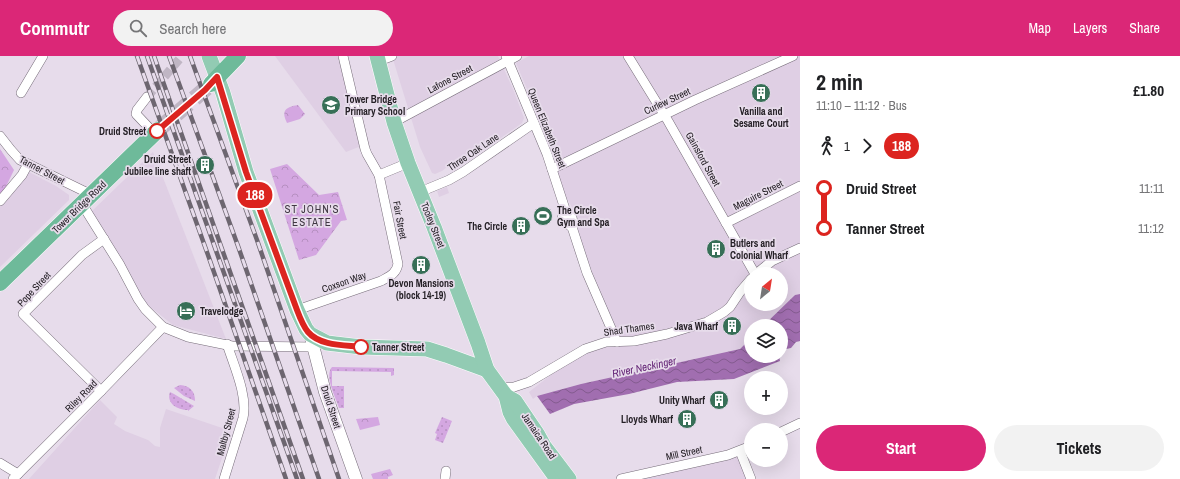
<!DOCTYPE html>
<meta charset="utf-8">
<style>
:root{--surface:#fff;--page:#f2f2f2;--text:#202124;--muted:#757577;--accent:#db2777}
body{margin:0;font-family:"Archivo Narrow",sans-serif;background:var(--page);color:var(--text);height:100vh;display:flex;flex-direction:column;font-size:15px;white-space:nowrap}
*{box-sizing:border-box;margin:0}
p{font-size:13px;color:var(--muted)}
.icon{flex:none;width:22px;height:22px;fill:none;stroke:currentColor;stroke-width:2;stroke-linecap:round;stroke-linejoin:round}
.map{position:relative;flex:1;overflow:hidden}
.details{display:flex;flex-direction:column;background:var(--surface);width:380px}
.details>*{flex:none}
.badge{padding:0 8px;border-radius:13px;font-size:14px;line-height:26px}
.needle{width:26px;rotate:30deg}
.buttons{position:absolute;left:744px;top:211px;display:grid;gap:8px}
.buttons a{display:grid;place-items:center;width:44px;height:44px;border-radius:50%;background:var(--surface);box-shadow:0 4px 16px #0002;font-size:20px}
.map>.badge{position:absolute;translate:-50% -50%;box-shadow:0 0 0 2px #fff}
.legs{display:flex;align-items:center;gap:6px;height:44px;padding:0 16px;font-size:13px}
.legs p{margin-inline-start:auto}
.summary{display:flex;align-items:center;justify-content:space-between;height:68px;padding:0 16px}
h1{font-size:22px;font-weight:700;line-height:30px}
.button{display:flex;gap:8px;margin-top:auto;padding:8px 16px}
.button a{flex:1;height:46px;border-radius:24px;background:var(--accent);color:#fff;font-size:16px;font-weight:700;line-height:46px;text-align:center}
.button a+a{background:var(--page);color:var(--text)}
ul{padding:0 16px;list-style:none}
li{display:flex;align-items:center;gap:14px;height:40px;font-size:15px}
li i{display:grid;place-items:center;width:6px;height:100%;margin:0 5px;background:currentColor}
li i::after{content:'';width:10px;height:10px;margin:-5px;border:3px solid;border-radius:50%;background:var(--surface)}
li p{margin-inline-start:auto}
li:first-child i{background:linear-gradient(#0000 50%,currentColor 0)}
li:last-child i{background:linear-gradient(currentColor 50%,#0000 0)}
header{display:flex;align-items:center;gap:24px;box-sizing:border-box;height:56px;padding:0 20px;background:var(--accent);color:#fff}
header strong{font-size:19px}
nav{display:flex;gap:22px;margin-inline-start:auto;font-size:14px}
.search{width:280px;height:36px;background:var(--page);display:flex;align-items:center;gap:10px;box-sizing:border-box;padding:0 14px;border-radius:22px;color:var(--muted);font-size:15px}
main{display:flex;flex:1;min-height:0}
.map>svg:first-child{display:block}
.built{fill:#dfcfe4;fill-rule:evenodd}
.grass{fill:url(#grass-dots)}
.forest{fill:url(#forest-crowns)}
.water{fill:url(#water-waves)}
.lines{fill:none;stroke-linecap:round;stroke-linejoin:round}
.minor-tunnel{stroke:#c0b6c4;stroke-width:9;stroke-dasharray:9 4.5;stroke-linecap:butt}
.trunk-tunnel{stroke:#c0b6c4;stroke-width:16;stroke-dasharray:16 8;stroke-linecap:butt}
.minor-casing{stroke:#776d7a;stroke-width:10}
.tertiary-casing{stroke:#776d7a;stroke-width:13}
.primary-casing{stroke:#fff;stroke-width:16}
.trunk-casing{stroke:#fff;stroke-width:17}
.minor{stroke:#fff;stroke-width:9}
.tertiary{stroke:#fff;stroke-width:12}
.primary{stroke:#92cbb3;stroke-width:15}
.trunk{stroke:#6eba9a;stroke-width:16}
.rail-casing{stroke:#6d6670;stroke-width:4.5}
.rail{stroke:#e7dceb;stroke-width:3;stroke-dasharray:9;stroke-linecap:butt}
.line-1-casing{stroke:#fff;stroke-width:9}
.line-1{stroke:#dc241f;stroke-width:6}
.stop-1-dot{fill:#fff;stroke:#dc241f;stroke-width:2}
.labels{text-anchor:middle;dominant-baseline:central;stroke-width:3.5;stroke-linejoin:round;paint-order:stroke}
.street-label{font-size:10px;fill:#252026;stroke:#e7dceb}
.poi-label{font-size:10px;font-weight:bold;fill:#252026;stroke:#e7dceb;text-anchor:end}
.stop-label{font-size:10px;font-weight:bold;fill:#252026;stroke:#e7dceb;text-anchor:end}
.neighbourhood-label{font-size:11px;letter-spacing:1px;fill:#413844;stroke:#e7dceb}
.water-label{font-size:11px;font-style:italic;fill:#662778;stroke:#e7dceb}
</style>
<header>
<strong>Commutr</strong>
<div class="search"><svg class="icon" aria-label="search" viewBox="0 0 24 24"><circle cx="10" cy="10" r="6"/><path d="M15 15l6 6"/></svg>Search here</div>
<nav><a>Map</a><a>Layers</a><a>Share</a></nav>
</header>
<main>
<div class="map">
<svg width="800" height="423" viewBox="0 0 800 423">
<defs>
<pattern id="grass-dots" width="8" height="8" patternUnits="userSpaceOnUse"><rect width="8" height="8" fill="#d4a7e1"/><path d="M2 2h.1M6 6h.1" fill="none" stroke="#b68fc1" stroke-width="1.8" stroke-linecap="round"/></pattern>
<pattern id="forest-crowns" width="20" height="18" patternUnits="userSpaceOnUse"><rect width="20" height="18" fill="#d4a7e1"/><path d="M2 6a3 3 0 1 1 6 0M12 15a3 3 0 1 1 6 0" fill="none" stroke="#b68fc1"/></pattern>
<pattern id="water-waves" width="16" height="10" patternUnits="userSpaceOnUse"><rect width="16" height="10" fill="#a16eb0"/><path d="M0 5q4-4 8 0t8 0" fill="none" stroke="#835a8f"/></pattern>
</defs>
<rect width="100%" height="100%" fill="#e7dceb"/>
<g class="built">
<polygon points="275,0 338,0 361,90 346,96"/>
<polygon points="392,0 498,0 513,33 524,62 522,67 454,115 447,111 442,115 435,118 432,117 420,91"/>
<path d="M529,0H800V238L795,239L763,270H751V282L740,293L581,328L537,340L533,343L529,336L552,318L589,295L604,291L625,290L611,261L577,179L578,164L568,144L563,141L557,120L556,102L516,7ZM751,218H781V248H751Z"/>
<polygon points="153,96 226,283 173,269 144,246 91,156"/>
<polygon points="29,116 56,130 69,139 69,144 0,211 0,144 26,120"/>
<polygon points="447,131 449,137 439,141 437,135"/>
<polygon points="100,344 117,361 114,368 125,375 148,384 155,390 160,391 160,372 166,353 231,375 215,423 29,423"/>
<polygon points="736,399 740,400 748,423 629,423"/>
</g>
<g class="grass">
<path d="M332,311L394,312V319L391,320V316L332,315V330H344V352H339C336,342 324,320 332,311Z"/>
<path d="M180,329C190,330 195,335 195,345L184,340L174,332Z"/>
<path d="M170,336L174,338L194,350L188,355V354C177,354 166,347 170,336Z"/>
<polygon points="442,361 452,365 443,387 435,384 437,378 435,377"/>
</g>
<g class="forest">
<path d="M298,49L305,58L300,63L287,67C281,55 285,51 298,49Z"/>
<polygon points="0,93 14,114 0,143"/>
<polygon points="287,108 319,139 338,136 347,164 341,165 316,199 299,204 270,113"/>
<polygon points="378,361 380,369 360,374 356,363"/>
<polygon points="390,413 393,419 388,421 388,423 373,423 371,418"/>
</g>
<g class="water">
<polygon points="800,238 800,285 796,286 791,292 781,294 781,270 763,270 795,239"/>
<polygon points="751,282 751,300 779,300 780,305 734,323 677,326 629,338 574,348 550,358 537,340 581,328 740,293"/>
</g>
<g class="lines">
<polyline class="minor-tunnel" points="147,41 182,0"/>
<polyline class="trunk-tunnel" points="158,74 211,28"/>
<g class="minor-casing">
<g id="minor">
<polyline points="506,0 547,98 565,153 562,162 565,167 572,171"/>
<polyline points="628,0 668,65 755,218"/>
<polyline points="379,5 392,0"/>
<polyline points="21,37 43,0"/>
<polyline points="147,41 137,54 136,58 154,77"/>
<polyline points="394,66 517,0"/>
<polyline points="0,80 11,94 20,104 92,139"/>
<polyline points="552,113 695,44 793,0"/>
<polyline points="379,119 408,107"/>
<polyline points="420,136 449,124 463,116 534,67"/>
<polyline points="0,145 22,119 28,108"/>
<polyline points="82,148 120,209 138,243 145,253 163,271 188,281 232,290 313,291"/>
<path d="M565,153C572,159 574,163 572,171L587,217L617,286"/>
<polyline points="726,167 800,130"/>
<polyline points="756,218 772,205 800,192"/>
<path d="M297,254L381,225C390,220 396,218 398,208L379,119L367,98L365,93L343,0"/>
<polyline points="501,332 514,331 529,326 585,293 606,286 634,285 667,278 707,266 724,256 730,251 740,236 751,223"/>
<polyline points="101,335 23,258 82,199 104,183"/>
<polyline points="781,376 800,367"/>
<polyline points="740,395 751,423"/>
<polyline points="0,407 18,418"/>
<polyline points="13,423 101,335 163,271"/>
<path d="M224,423L243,362C248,340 234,310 227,288"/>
<polyline points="445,423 446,415"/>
<polyline points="621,423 728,399 751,390"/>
</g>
</g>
<g class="tertiary-casing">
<polyline id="tertiary" points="310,278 325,336 356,423"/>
</g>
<g class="primary-casing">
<g id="primary">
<polyline points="209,0 223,37 246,116 297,254 306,273 310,278 327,287 361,291 427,293 446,299 487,314"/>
<polyline points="377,0 394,66 408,107 434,171 478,287 487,314 506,340 510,356 513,362 557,423"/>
<polyline points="506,340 515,345 517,348 538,379 544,390 569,423"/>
</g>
</g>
<g class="trunk-casing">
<g id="trunk">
<polyline points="211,28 238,0"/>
<polyline points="0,227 158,74"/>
</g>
</g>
<use href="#minor" class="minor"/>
<use href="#tertiary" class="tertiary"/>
<use href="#primary" class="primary"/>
<use href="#trunk" class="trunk"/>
<g class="rail-casing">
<g id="rail">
<polyline points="137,0 208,199 286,423"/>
<polyline points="147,0 297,423"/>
<polyline points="154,0 303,423"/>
<polyline points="169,0 238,190 319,423"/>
<polyline points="190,0 257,184 339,423"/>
</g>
</g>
<use href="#rail" class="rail"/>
</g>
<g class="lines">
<g class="line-1-casing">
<path id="line-1" d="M157,75L205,34L217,21L246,116L297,254C300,262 303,270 308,276C320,290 345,289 361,291"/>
</g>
<use href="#line-1" class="line-1"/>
</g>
<defs>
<g id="building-disc" transform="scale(1)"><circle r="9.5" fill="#376f57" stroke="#e7dceb"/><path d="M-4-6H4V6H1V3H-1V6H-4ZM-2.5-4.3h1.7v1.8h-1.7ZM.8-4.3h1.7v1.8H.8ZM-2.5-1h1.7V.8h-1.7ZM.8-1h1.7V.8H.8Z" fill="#fff"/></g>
<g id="school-disc" transform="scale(1)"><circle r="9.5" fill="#376f57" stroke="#e7dceb"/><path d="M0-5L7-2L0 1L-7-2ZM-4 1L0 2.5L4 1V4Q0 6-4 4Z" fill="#fff"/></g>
<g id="stadium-disc" transform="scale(1)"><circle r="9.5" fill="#376f57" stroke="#e7dceb"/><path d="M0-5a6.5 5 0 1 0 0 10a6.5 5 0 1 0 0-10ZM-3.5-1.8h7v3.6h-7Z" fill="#fff"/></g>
<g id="hotel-disc" transform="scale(1)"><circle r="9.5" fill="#376f57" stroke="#e7dceb"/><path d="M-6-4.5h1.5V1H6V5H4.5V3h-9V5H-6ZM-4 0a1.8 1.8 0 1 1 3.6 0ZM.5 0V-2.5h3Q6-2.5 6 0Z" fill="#fff"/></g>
</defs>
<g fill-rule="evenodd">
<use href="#building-disc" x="761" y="37"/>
<use href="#school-disc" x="331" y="49"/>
<use href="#building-disc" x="205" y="109"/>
<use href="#stadium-disc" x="543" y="160"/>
<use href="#building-disc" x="521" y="170"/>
<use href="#building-disc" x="716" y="193"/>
<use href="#building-disc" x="421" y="209"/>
<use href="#hotel-disc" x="186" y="255"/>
<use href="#building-disc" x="732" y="270"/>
<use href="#building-disc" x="719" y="344"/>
<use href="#building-disc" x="687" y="363"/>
</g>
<g class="stop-1-dot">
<circle cx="157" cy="75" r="7"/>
<circle cx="361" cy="291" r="7"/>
</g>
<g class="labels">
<g class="street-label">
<text transform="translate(450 23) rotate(-28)">Lafone Street</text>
<text transform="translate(667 45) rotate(-25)">Curlew Street</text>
<text transform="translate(547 72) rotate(68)">Queen Elizabeth Street</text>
<text transform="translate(473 96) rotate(-34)">Three Oak Lane</text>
<text transform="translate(703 103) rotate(61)">Gainsford Street</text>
<text transform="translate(42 114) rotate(28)">Tanner Street</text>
<text transform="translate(758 139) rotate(-27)">Maguire Street</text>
<text transform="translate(79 151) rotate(-44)">Tower Bridge Road</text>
<text transform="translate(400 164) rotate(79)">Fair Street</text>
<text transform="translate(433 169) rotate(68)">Tooley Street</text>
<text transform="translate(344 226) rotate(-19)">Coxson Way</text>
<text transform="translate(34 233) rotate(-47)">Pope Street</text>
<text transform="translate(629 273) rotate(-8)">Shad Thames</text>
<text transform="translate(81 340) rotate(-45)">Riley Road</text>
<text transform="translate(331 351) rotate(72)">Druid Street</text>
<text transform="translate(226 376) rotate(-75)">Maltby Street</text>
<text transform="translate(539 380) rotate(56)">Jamaica Road</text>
<text transform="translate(684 397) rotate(-12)">Mill Street</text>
</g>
<g class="poi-label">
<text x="345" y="43" text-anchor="start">Tower Bridge<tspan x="345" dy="12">Primary School</tspan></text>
<text x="761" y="55" text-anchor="middle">Vanilla and<tspan x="761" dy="12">Sesame Court</tspan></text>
<text x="191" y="103">Druid Street<tspan x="191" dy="12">Jubilee line shaft</tspan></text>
<text x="557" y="154" text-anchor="start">The Circle<tspan x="557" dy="12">Gym and Spa</tspan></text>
<text x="507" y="170">The Circle</text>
<text x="730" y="187" text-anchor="start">Butlers and<tspan x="730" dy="12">Colonial Wharf</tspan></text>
<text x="421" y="227" text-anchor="middle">Devon Mansions<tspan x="421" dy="12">(block 14-19)</tspan></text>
<text x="200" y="255" text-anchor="start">Travelodge</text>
<text x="718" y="270">Java Wharf</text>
<text x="705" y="344">Unity Wharf</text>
<text x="673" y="363">Lloyds Wharf</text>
</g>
<g class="stop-label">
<text x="146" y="75">Druid Street</text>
<text x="372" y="291" text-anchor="start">Tanner Street</text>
</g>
<g class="neighbourhood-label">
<text x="312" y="153">ST JOHN'S<tspan x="312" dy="13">ESTATE</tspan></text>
</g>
<g class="water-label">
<text transform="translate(644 311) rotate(-12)">River Neckinger</text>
</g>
</g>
</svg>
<div class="buttons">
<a><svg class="needle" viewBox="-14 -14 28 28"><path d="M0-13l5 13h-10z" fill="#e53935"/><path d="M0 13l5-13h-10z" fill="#757577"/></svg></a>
<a><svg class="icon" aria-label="layers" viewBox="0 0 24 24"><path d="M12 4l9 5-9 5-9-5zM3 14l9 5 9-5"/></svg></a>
<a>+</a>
<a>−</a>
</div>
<b class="badge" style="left:255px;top:139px;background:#dc241f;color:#fff">188</b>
</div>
<section class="details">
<div class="summary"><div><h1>2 min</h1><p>11:10 – 11:12 · Bus</p></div><b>£1.80</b></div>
<div class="legs"><svg class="icon" aria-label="walk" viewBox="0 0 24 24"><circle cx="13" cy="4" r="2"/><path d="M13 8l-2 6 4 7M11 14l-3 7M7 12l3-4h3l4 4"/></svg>1<svg class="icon" aria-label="forward" viewBox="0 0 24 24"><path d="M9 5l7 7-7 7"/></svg><b class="badge" style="background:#dc241f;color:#fff">188</b></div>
<ul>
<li><i style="color:#dc241f"></i><b>Druid Street</b><p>11:11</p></li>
<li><i style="color:#dc241f"></i><b>Tanner Street</b><p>11:12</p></li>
</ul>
<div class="button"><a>Start</a><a>Tickets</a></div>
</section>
</main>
